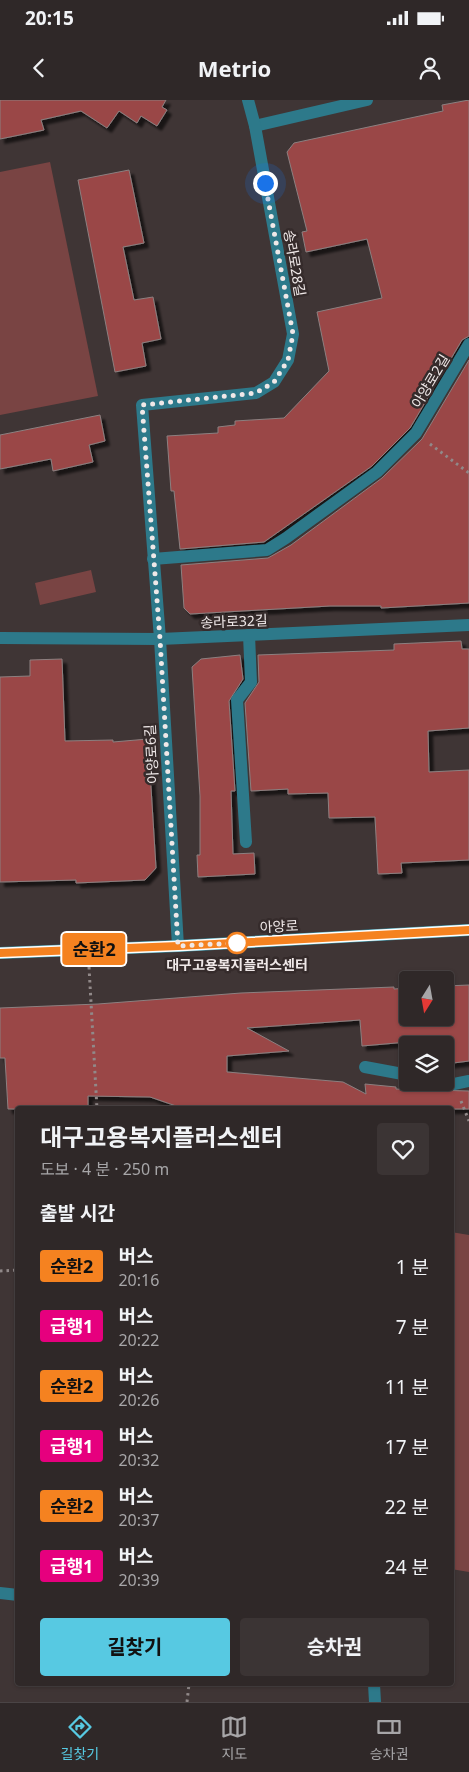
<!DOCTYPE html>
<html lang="ko">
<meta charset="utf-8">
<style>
:root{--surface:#2f2828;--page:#3b3434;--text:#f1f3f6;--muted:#a7a6a8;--line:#4a4445;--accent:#57c9e2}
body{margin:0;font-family:"Noto Sans","Noto Sans KR",sans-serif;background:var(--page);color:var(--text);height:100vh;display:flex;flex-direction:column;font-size:19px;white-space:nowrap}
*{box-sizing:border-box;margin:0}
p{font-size:16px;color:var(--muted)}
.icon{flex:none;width:28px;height:28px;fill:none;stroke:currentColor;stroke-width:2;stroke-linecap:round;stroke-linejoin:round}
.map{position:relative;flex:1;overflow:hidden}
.side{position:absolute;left:15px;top:1006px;width:439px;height:580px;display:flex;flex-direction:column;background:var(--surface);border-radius:5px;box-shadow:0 1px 4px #0004,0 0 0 1px var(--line)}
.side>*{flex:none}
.badge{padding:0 10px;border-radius:4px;font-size:18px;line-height:32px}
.needle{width:32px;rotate:191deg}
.tools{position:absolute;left:399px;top:871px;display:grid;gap:10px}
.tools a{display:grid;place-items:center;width:55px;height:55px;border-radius:5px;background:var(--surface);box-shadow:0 1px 4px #0004,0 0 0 1px var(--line);font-size:25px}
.you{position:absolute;width:25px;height:25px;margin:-12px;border:4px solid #fff;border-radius:50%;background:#1a73e8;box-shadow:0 0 0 8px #1a73e833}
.map>.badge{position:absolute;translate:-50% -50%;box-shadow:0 0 0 2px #fff}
h2{padding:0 25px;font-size:19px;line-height:45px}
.round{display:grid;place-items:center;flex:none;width:52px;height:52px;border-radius:5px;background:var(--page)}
.summary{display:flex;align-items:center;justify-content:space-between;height:85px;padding:0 25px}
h1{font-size:24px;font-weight:700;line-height:38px}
.primary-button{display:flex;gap:10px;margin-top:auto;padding:10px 25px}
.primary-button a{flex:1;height:58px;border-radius:5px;background:var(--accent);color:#111;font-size:20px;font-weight:700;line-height:58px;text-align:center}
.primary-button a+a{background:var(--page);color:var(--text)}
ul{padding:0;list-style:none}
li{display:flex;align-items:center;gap:15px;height:60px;padding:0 25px}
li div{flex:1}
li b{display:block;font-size:19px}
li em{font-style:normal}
li .badge{min-width:55px;font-weight:700;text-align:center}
.status{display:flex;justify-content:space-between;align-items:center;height:35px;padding:0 25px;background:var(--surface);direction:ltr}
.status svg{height:14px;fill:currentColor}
header{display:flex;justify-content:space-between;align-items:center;height:65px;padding:0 25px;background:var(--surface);font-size:22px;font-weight:700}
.dock{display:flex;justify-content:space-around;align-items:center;height:70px;border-top:1px solid var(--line);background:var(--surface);font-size:14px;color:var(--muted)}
.dock a{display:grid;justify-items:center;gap:2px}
.dock .active{color:var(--accent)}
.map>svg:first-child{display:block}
.green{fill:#794443}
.building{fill:#9a4647;stroke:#8c8080;filter:url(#shadow)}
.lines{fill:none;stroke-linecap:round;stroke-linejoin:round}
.path{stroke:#918989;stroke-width:3;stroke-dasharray:2.5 4;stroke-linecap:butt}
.lane{stroke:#2d798a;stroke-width:12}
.street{stroke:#2d798a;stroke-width:12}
.secondary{stroke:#389aaf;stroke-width:12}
.line-casing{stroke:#fff;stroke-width:11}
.line{stroke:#f58220;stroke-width:8}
.walk{stroke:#efe8e8;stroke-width:5;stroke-dasharray:0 9}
.stop-dot{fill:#fff;stroke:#f58220;stroke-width:2.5}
.labels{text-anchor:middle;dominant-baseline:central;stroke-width:5;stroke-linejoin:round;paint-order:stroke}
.street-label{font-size:14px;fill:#efe8e8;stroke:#352b2b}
.stop-label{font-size:14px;font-weight:bold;fill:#efe8e8;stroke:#352b2b}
</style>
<div class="status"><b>20:15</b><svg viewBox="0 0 49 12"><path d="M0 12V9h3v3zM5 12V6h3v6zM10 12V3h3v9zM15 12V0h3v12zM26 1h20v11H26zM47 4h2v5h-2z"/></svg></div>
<header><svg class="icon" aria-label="back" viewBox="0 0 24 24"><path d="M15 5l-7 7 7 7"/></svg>Metrio<svg class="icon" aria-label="person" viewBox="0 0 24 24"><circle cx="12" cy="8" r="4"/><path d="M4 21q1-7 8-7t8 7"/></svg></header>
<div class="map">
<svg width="469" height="1602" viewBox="0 0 469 1602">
<defs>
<filter id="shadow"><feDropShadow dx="4.5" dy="4.5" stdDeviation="1" flood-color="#0009"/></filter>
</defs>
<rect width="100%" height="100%" fill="#3f3535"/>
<g class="green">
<polygon points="50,62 98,296 0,315 0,72"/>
<polygon points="91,470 96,492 40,505 35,483"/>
<polygon points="451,1132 469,1135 469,1472 451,1469"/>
</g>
<g class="building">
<polygon points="0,0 166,0 162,7 167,10 157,26 141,16 137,23 119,11 107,28 81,11 41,20 44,30 0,39"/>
<polygon points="469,0 469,236 462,240 410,328 372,366 264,442 180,449 174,391 171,391 167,336 218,333 218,327 235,325 235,321 284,318 329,271 317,212 382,198 367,139 306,152 302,132 307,131 287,52 294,43 443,11 442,5"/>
<polygon points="129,70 144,143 123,147 134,200 153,197 161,239 142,243 146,266 115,272 78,80"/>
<polygon points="469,260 469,503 381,508 381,506 330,506 190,514 184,508 181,465 268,458 291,445 382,378 422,339"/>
<polygon points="100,315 105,341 89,345 93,362 53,371 51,359 0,369 0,335"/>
<polygon points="461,541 462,549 469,549 469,628 428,631 429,672 469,670 469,760 401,763 402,773 378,774 375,717 329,718 328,693 288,694 288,689 251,691 245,603 259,582 258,555 394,550 394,544"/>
<polygon points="240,555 243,579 229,601 235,691 231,691 233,754 254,753 255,774 198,777 197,755 200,755 200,696 192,567 201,559"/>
<polygon points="62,559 65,641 113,640 113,642 148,639 156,768 145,780 76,783 76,780 0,782 0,577 30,576 30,560"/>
<polygon points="469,885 469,961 445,964 445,945 430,945 430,940 362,946 360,920 247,928 289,951 227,956 227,972 343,982 366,994 365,984 396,987 396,989 469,991 469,1009 185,1009 150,997 88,996 88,1009 8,1009 5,958 0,958 0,908 98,904 241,893 394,887 394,889 408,888 408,918 445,918 445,886"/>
</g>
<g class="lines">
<g class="path">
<polyline points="430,344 469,373"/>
<polyline points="89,867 97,1009"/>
<polyline points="461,1001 469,1021"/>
<polyline points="0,1171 18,1170"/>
<polyline points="187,1602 189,1584"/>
</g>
<g class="lane">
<polyline points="153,459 267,450 286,438 377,372 416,333 469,244"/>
<polyline points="246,742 237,600 251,582 249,535"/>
<polyline points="365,967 408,975"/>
<polyline points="445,982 454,984 469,981"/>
</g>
<g class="street">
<polyline points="255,26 367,0"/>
<polyline points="0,538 160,539 469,525"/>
<polyline points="178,846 160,539 142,305 256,293 274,282 288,260 293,234 255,26 248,0"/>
<polyline points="0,1493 18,1495"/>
<polyline points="374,1584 375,1602"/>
</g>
<polyline class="secondary" points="0,853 178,846 469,830"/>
</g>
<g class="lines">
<g class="line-casing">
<polyline id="line" points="0,853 178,846 469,830"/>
</g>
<use href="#line" class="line"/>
<polyline class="walk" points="237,843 178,846 160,539 142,305 256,293 274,282 288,260 293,234 265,83"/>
</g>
<circle class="stop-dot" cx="237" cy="843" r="10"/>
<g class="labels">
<g class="street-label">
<text transform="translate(295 163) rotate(80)">송라로28길</text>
<text transform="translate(430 281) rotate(-59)">아양로2길</text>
<text transform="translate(234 521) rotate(-2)">송라로32길</text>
<text transform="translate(151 654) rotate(-93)">아양로6길</text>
<text transform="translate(279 826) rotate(-3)">아양로</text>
</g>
<g class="stop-label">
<text x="237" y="864">대구고용복지플러스센터</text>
</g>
</g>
</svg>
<div class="tools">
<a><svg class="needle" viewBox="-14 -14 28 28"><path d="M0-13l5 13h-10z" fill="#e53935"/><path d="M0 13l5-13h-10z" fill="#a7a6a8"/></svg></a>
<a><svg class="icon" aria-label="layers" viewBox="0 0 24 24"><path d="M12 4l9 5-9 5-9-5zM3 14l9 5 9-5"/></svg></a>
</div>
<div class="you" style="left:265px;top:83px"></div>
<b class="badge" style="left:94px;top:849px;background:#f58220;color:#111">순환2</b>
<section class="side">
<div class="summary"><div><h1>대구고용복지플러스센터</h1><p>도보 · 4 분 · 250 m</p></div><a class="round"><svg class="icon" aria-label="heart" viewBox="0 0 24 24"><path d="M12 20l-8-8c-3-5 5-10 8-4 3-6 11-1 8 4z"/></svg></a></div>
<h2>출발 시간</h2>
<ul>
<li><span class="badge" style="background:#f58220;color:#111">순환2</span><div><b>버스</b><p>20:16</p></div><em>1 분</em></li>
<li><span class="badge" style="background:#e6007e;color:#fff">급행1</span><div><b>버스</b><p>20:22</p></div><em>7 분</em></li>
<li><span class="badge" style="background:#f58220;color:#111">순환2</span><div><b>버스</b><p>20:26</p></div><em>11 분</em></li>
<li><span class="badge" style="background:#e6007e;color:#fff">급행1</span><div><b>버스</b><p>20:32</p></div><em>17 분</em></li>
<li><span class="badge" style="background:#f58220;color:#111">순환2</span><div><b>버스</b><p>20:37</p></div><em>22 분</em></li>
<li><span class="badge" style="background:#e6007e;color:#fff">급행1</span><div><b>버스</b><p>20:39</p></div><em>24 분</em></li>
</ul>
<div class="primary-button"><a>길찾기</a><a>승차권</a></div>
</section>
</div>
<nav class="dock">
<a class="active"><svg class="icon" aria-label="directions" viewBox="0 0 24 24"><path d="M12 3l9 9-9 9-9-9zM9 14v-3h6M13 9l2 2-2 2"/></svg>길찾기</a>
<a><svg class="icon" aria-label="map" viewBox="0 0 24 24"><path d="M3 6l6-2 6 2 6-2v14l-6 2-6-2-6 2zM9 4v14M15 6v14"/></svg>지도</a>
<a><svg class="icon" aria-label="tickets" viewBox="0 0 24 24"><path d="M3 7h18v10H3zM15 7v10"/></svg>승차권</a>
</nav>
